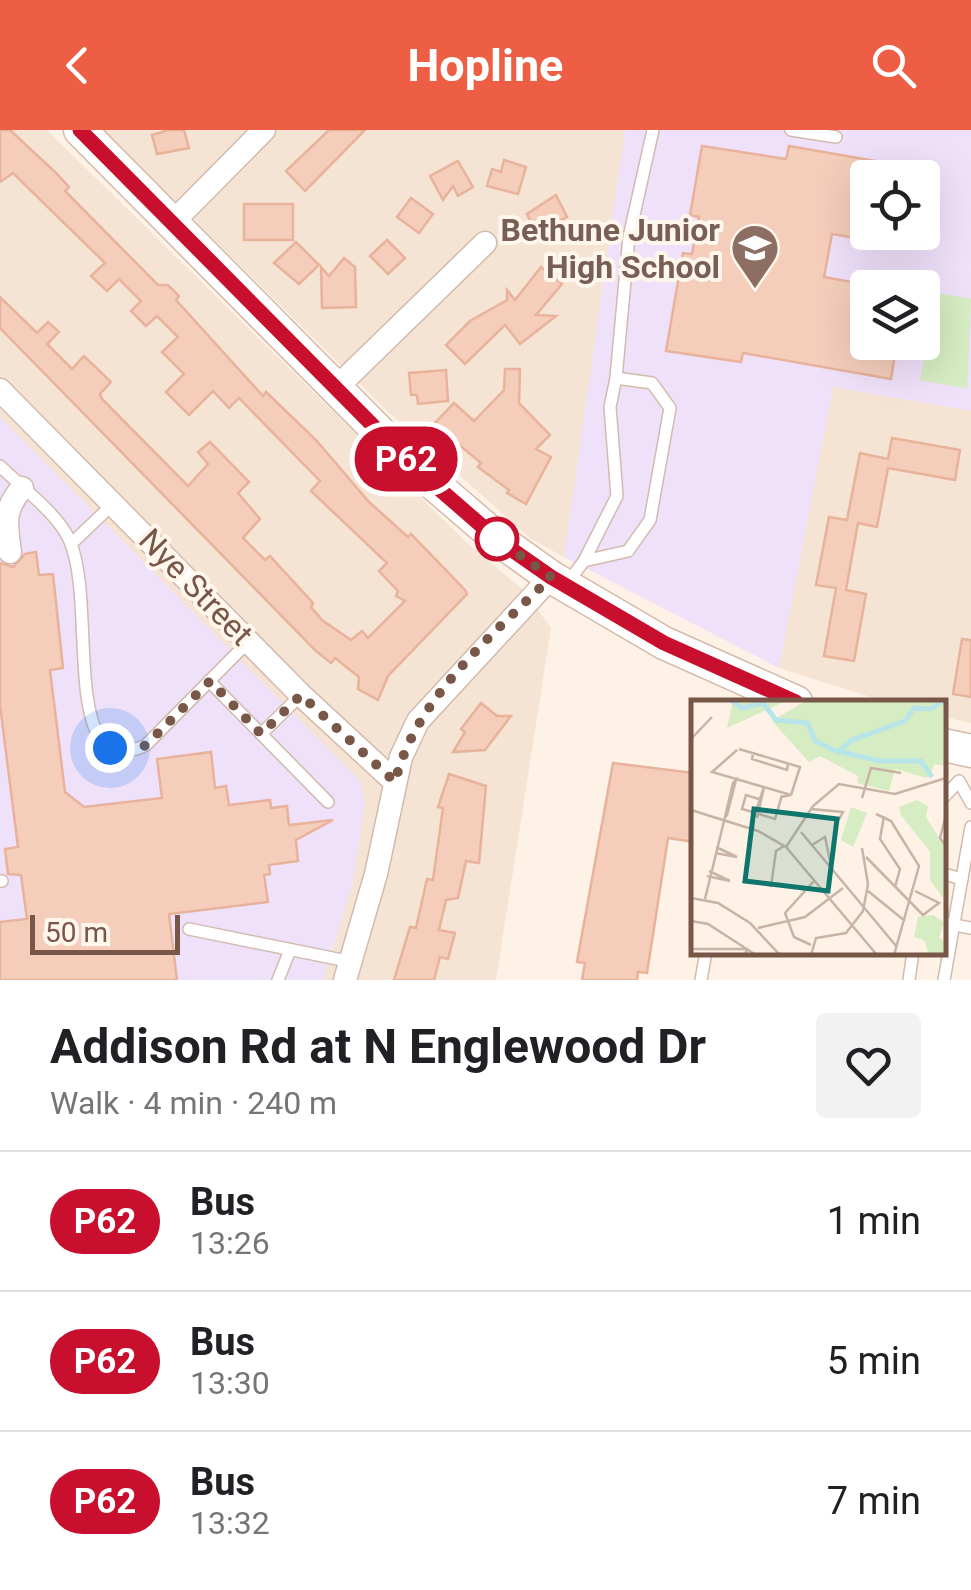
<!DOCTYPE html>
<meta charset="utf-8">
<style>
:root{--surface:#fff;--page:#f2f2f2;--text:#202124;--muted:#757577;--line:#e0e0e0;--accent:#ed5e44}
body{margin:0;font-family:Roboto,sans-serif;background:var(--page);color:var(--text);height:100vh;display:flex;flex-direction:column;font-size:38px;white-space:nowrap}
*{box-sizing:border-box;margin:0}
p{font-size:32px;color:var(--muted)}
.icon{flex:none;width:55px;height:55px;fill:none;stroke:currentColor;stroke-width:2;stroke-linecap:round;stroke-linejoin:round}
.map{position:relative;height:850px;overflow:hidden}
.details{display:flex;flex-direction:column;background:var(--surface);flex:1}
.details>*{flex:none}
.badge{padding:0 20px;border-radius:32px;font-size:35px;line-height:65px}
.tools{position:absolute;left:850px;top:30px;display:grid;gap:20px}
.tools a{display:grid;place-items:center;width:90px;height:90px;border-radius:10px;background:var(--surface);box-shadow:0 10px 40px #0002;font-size:50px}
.scale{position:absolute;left:30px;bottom:25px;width:150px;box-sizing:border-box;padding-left:10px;border:5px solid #785648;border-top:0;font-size:28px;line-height:35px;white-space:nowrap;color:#785648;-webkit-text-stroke:8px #fff6ec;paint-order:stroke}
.you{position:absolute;width:50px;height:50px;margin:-25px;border:8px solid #fff;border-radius:50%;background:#1a73e8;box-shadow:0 0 0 15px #1a73e833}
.map>.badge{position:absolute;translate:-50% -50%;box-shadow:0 0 0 5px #fff}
.round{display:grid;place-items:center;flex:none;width:105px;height:105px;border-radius:10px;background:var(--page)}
.overview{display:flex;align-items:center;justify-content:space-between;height:170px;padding:0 50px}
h1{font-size:48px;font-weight:700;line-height:75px}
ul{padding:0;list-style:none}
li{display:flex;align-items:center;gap:30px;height:140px;padding:0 50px;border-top:2px solid var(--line)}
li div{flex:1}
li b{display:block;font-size:38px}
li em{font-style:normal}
li .badge{min-width:110px;font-weight:700;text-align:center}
header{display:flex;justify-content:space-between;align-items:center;height:130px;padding:0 50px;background:var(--accent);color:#fff;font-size:45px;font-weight:700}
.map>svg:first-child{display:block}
.residential{fill:#f5e3d3}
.education{fill:#efe1fa;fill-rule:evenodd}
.green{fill:#d6ecc2}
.building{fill:#f4cebb;stroke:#e8b29b;stroke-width:2.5}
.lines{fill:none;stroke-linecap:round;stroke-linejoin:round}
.lane-casing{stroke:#d2bbad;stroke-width:14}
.street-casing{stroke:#d2bbad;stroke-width:25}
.secondary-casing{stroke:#d5baaa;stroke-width:35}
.lane{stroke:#fff;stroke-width:11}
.street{stroke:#fff;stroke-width:22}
.secondary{stroke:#fff;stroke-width:32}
.line-casing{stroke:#fff;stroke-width:22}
.line{stroke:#c8102e;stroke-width:15}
.walk{stroke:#785648;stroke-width:10;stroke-dasharray:0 18}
.stop-dot{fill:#fff;stroke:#c8102e;stroke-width:5}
.labels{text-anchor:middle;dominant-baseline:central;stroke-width:8;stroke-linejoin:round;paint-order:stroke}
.education-label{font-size:32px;font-weight:bold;fill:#785e54;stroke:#fff6ec;text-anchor:end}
.street-label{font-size:32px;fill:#785648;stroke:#fff6ec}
.inset-river{fill:none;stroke:#b8e5e8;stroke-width:5}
.inset-road{fill:none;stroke:#c8b4a6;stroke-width:2.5}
.view{fill:#0f766e;fill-opacity:0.15;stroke:#0f766e;stroke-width:5}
.inset-edge{fill:none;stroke:#785648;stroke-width:5}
</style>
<header><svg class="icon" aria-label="back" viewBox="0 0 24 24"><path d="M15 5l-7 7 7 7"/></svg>Hopline<svg class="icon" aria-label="search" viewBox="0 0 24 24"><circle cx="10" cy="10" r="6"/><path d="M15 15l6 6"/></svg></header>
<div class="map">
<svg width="971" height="850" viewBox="0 0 971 850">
<rect width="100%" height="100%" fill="#fdf2e5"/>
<g class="residential">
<polygon points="0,0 47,0 467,413 523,460 551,498 496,850 323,850 353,752 365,671 359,651 0,287"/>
<polygon points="103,0 625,0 564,427 531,409 382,276"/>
<polygon points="833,257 971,281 971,593 944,587 944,572 887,572 779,538"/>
</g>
<g class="education">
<path d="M625,0H971V281L833,257L779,538L564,427ZM868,48H922V102H868ZM868,158H922V212H868Z"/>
<polygon points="0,287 359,650 365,671 353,752 323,850 0,850"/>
</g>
<polygon class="green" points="937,163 971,169 967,259 920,250"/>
<g class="building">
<polygon points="0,0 10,0 55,42 69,57 65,61 158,155 168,155 179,166 176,170 263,266 266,262 316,310 369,372 408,407 411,404 465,460 467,464 388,546 378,570 358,559 359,547 335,528 331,533 316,521 0,198 0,167 37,203 48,192 59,202 47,214 72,239 84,226 111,252 100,264 102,269 188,356 208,334 198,322 210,312 249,352 238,363 260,389 243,408 265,430 270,426 313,473 311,477 322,490 351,510 362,501 368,508 405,471 396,466 398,461 379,441 387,433 311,361 320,351 239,268 229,278 213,261 189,285 166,262 184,244 162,222 178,207 157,186 146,196 131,181 141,171 119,149 107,161 91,146 105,133 13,43 0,52"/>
<polygon points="169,0 184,0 189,18 157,24 152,5"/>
<polygon points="329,0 365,0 305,61 286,41"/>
<polygon points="702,16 786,29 789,16 921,39 920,48 868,48 868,110 832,104 824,147 868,155 868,212 897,212 891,249 743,223 741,232 666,221 683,123 692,124 699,87 690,85"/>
<polygon points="504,30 526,37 518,64 487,56 492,39 501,42"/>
<polygon points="458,31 473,57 458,66 453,56 443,70 430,46"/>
<polygon points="556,65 567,87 536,103 527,84"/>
<polygon points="411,68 433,84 419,103 397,87"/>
<rect x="244" y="74" width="49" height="36"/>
<polygon points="387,110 405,128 388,144 370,126"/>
<polygon points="296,112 319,135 299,154 274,133"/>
<polygon points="344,128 355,137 356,177 322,178 321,137 329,146"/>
<polygon points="541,137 562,154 536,185 556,186 520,214 505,195 465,234 446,215 470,191 507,170 507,160 515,170"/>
<polygon points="505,239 520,239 519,273 550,305 536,319 551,327 526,374 507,363 509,360 478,337 481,333 434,294 454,273 474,291 504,260"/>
<polygon points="446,240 448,271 418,274 417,265 411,265 409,243"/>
<polygon points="892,308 960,320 955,350 888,338 877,397 858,393 846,460 866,464 854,531 824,526 836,458 816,455 829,387 847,390 860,323 888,329"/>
<polygon points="36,422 39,445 53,444 63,538 50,540 65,662 84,677 162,668 157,629 211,622 215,658 226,656 229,675 270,670 271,678 287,676 289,695 333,690 296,710 298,731 269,735 270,744 264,745 268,772 169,784 177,850 0,850 0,792 27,789 21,745 8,744 5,719 18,717 0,575 0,433 13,437 25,424"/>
<polygon points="962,509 971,510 971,567 953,564"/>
<polygon points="481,573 497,586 511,586 485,620 453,622 465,602 461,599"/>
<polygon points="613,633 694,643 694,712 668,708 647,843 638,842 637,850 582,850 585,833 577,832"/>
<polygon points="449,644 486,656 479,733 466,731 458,768 446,770 439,800 455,803 448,829 440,827 434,850 394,850 410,797 416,798 427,749 433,750 443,678 438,677"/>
</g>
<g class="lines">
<g class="lane-casing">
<g id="lane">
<polyline points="791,0 836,7"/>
<path d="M0,336C21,357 56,382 69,409C91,457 74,564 99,607C109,625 130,623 146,615L249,511"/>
<polyline points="71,414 114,373"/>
<polyline points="584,431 617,366 610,277 616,248"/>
<polyline points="568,452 584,431 628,421 650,390 670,278 652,253 616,248 629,107 653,0"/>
<polyline points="209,551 328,672"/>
<polyline points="261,604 301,565"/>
<polyline points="944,667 959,651 971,673"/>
<polyline points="944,744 962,749"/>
<polyline points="0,751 2,751"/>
<polyline points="944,793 971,798"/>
<polyline points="189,799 352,832"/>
<polyline points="278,850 290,820"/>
<polyline points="701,850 706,822"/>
<polyline points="909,850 913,822"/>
<polyline points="944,850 971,697"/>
</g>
</g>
<g class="street-casing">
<g id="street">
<polyline points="172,93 264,0"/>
<polyline points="336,258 485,113"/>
<polyline points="0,260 301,565 395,652"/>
<path d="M10,422C6,394 3,380 22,358"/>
<polyline points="345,850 376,744 401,627 418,591 551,447"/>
</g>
</g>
<g class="secondary-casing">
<g id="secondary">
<polyline points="80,0 414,337 499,410 551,447 664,513 796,572"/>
<polyline points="944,615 971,621"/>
</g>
</g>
<use href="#lane" class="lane"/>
<use href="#street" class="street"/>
<use href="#secondary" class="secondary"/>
</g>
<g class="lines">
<g class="line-casing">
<polyline id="line" points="80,0 414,337 498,410 551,447 664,513 796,572"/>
</g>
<use href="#line" class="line"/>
<path class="walk" d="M110,618L134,621L146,615L210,551L261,604L301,565L395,652C416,567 491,507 551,447L497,409"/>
</g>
<defs>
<g id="school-pin" transform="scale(2.5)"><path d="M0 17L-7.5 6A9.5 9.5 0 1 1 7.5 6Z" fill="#8d6e63" stroke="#fff6ec"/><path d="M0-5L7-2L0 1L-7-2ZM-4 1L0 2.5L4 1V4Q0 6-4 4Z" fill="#fff"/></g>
</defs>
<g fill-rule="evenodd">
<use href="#school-pin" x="755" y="118"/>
</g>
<circle class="stop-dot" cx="497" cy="409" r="20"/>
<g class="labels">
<g class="education-label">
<text x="720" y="100">Bethune Junior<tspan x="720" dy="37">High School</tspan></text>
</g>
<g class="street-label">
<text transform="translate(196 457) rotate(46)">Nye Street</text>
</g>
</g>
<g transform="translate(691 570)">
<rect width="255" height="255" fill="#fdf2e5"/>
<path d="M42,0H97L36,28ZM116,0H255V66L244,64L236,78L204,69L198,91L166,83L167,76L129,56L118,62L81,21ZM226,100L237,106L235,117L255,149V202L239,180V152L210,115L208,107ZM160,107L176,113L162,147L150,140ZM242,215L253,222L248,238L255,241V255H226L237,252L233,240L223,237L227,217Z" fill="#d6ecc2"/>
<path class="inset-river" d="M41,1L51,8L72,3L85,20L117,23L124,41L147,52L161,40L214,21L223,8L240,9L253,0M150,52L189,61H230L241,77"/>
<path class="inset-road" d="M0,39L21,17M48,49L109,67L100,95M46,50L21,72L100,95L90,97M62,53L61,59L96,70L97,64M45,80L36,115L34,117L42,83ZM171,98L180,68L210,73M71,100L55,95L51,109L84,119L91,95M120,109L152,112L144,127M0,110L67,131L95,147L186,255M185,114L200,121L228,166L203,255M255,115L249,138L255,146M193,116L189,139L209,169L204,187M63,117L73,87L66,118M110,132L206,247M121,145L134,137L139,161M95,147L122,106L148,84L204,94L255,78M24,153L46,157L25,147M175,157L232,215L248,203L224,191M16,176L39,181L18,171M66,182L80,186L85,151L93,146M177,191L214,221M0,198L27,203L59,223L89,255M14,199L34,117M0,221L17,224L65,255M67,228L114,217L152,188M120,245L103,237L94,213L123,181M0,249H56L54,255M120,255L125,238L155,233L172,211L177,184L171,148"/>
<path class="view" d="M63,109L146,119L137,191L54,181Z"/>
<rect width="255" height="255" class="inset-edge"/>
</g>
</svg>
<div class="tools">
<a><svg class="icon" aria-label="locate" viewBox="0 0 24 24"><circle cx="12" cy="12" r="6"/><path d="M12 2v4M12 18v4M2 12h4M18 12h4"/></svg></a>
<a><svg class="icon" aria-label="layers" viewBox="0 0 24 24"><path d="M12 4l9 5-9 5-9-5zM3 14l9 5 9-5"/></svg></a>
</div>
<div class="scale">50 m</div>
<div class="you" style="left:110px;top:618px"></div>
<b class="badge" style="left:406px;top:329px;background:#c8102e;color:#fff">P62</b>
</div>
<section class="details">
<div class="overview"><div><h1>Addison Rd at N Englewood Dr</h1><p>Walk · 4 min · 240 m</p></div><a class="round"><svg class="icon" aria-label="heart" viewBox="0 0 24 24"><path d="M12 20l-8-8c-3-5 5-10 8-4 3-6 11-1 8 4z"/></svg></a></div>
<ul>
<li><span class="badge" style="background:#c8102e;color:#fff">P62</span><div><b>Bus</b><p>13:26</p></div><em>1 min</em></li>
<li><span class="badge" style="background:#c8102e;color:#fff">P62</span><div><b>Bus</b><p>13:30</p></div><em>5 min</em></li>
<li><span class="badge" style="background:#c8102e;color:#fff">P62</span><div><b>Bus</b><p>13:32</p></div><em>7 min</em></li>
</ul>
</section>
